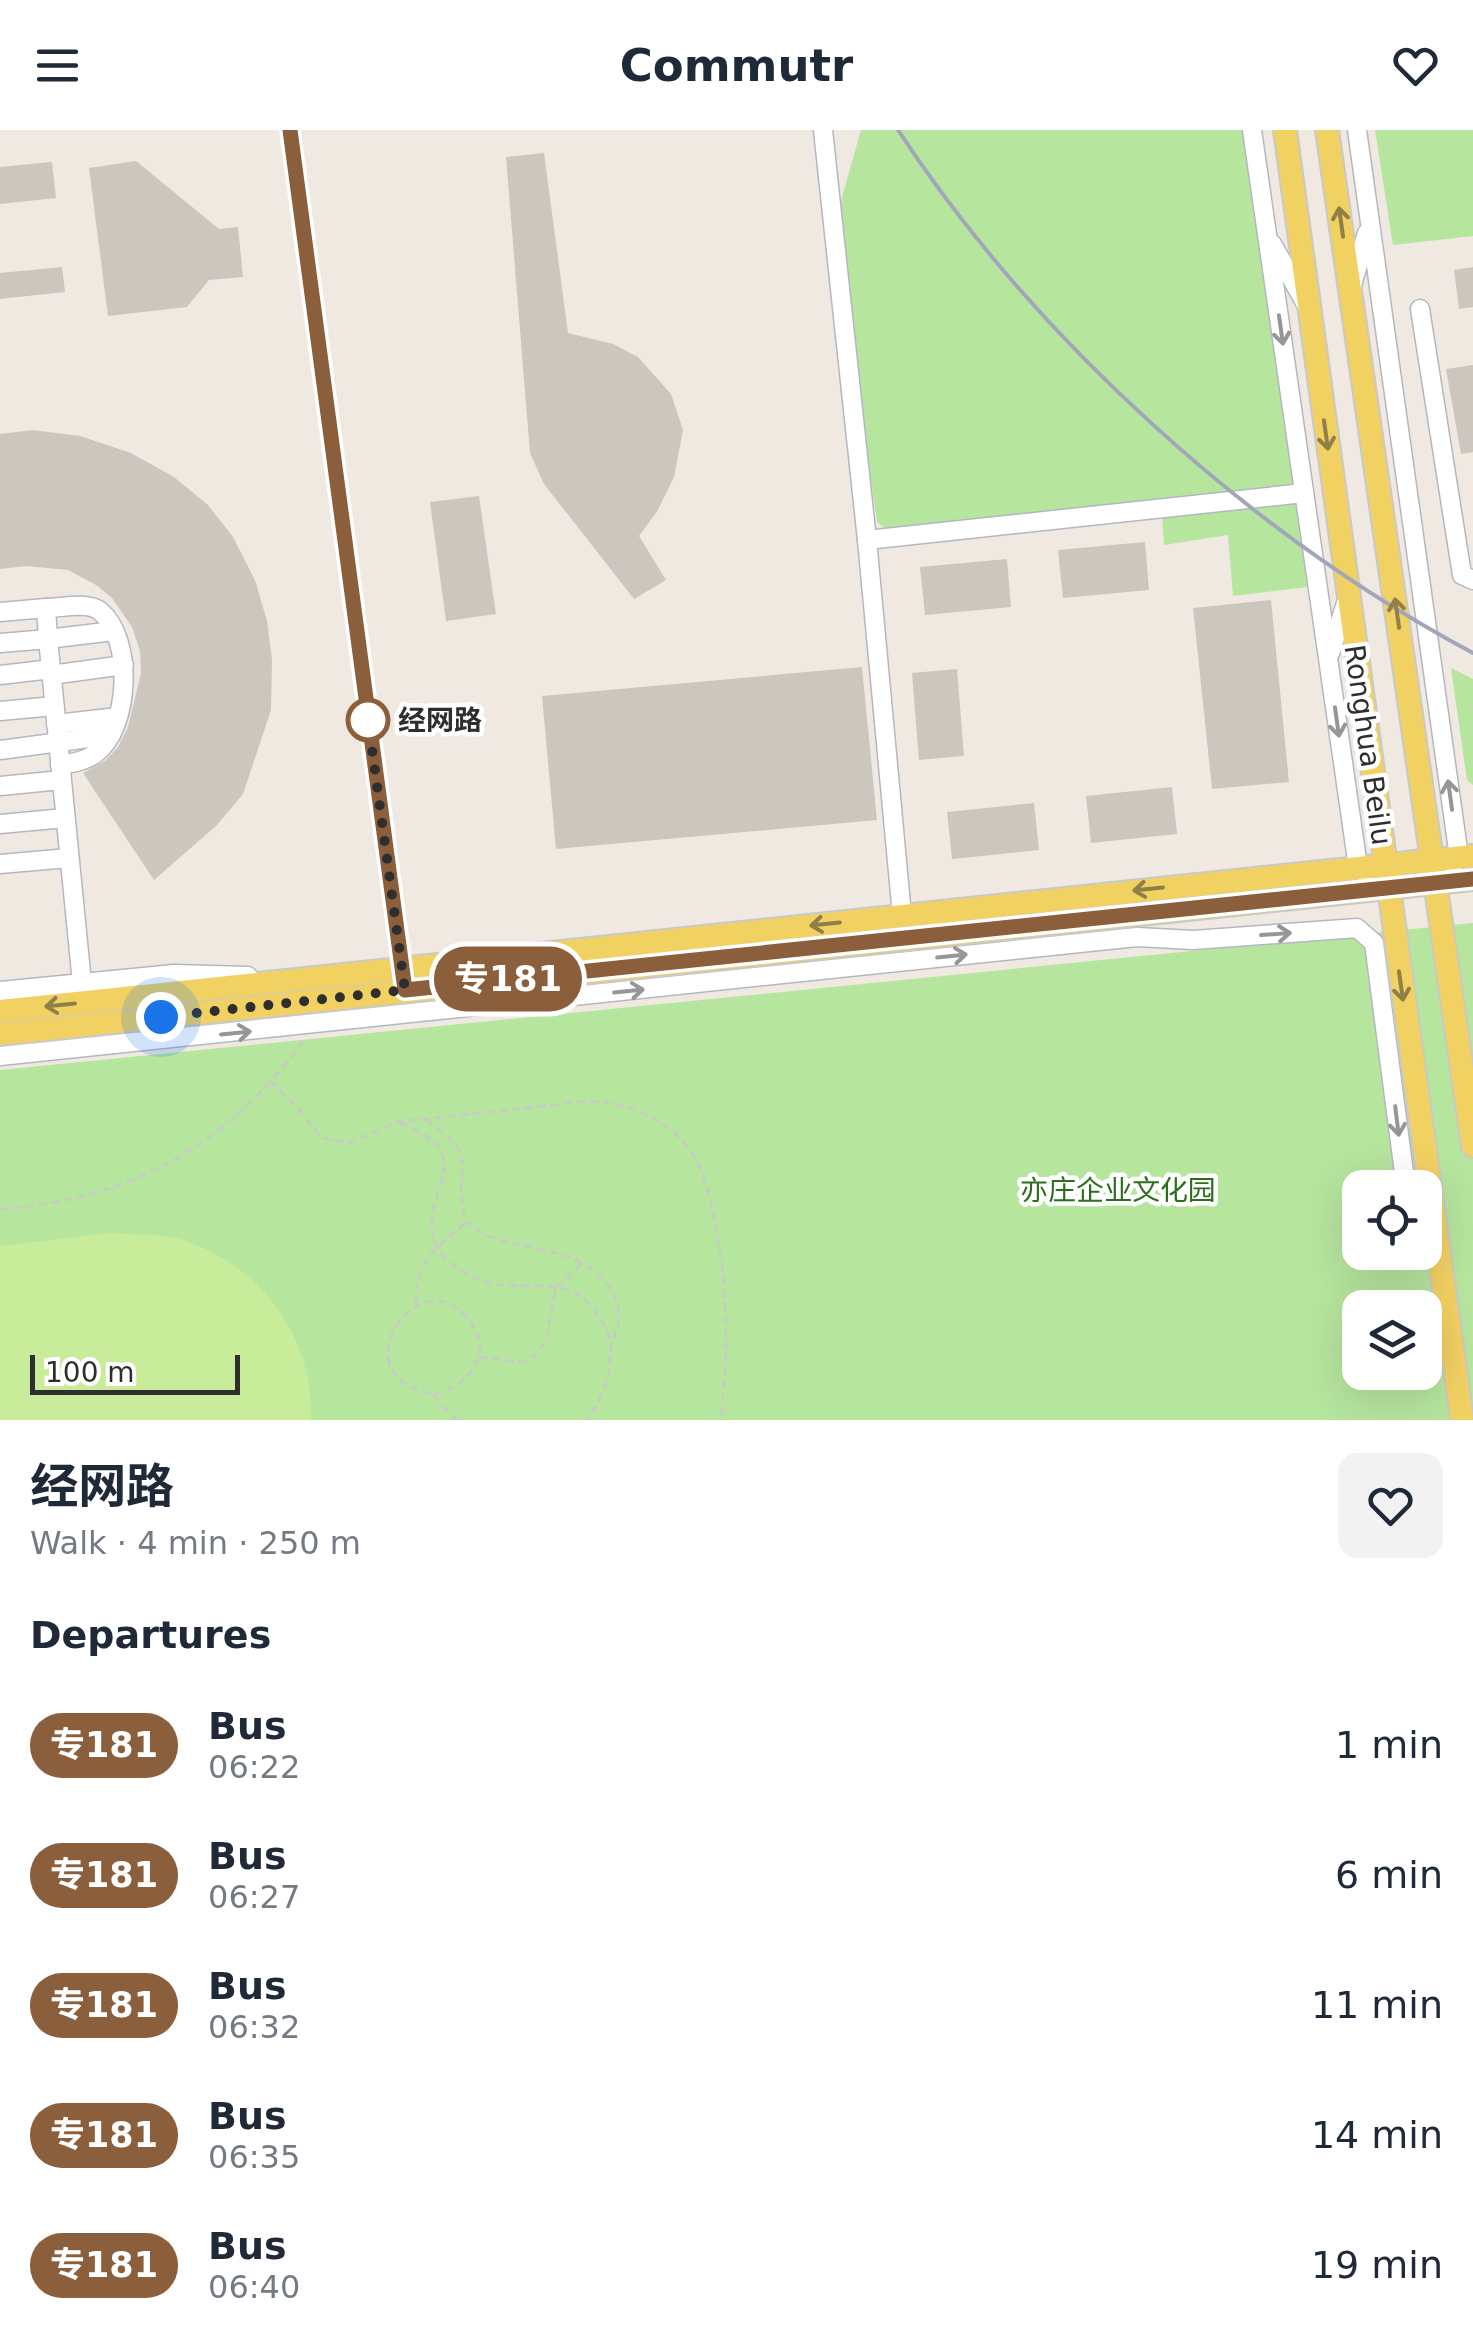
<!DOCTYPE html>
<meta charset="utf-8">
<style>
:root{--surface:#fff;--page:#f2f2f3;--text:#1f2937;--muted:#747a83}
body{margin:0;font-family:"DejaVu Sans","Noto Sans SC",sans-serif;background:var(--page);color:var(--text);height:100vh;display:flex;flex-direction:column;font-size:38px;white-space:nowrap}
*{box-sizing:border-box;margin:0}
p{font-size:32px;color:var(--muted)}
.icon{flex:none;width:55px;height:55px;fill:none;stroke:currentColor;stroke-width:2;stroke-linecap:round;stroke-linejoin:round}
.map{position:relative;height:1290px;overflow:hidden}
.drawer{display:flex;flex-direction:column;background:var(--surface);flex:1}
.drawer>*{flex:none}
.badge{padding:0 20px;border-radius:32px;font-size:35px;line-height:65px}
.buttons{position:absolute;left:1342px;top:1040px;display:grid;gap:20px}
.buttons a{display:grid;place-items:center;width:100px;height:100px;border-radius:20px;background:var(--surface);box-shadow:0 10px 40px #0002;font-size:50px}
.scale{position:absolute;left:30px;bottom:25px;width:210px;box-sizing:border-box;padding-left:10px;border:5px solid #2e2e2e;border-top:0;font-size:28px;line-height:35px;white-space:nowrap;color:#2e2e2e;-webkit-text-stroke:8px #fff;paint-order:stroke}
.you{position:absolute;width:50px;height:50px;margin:-25px;border:8px solid #fff;border-radius:50%;background:#1a73e8;box-shadow:0 0 0 15px #1a73e833}
.map>.badge{position:absolute;translate:-50% -50%;box-shadow:0 0 0 5px #fff}
h2{padding:0 30px;font-size:38px;line-height:90px}
.round{display:grid;place-items:center;flex:none;width:105px;height:105px;border-radius:20px;background:var(--page)}
.summary{display:flex;align-items:center;justify-content:space-between;height:170px;padding:0 30px}
h1{font-size:48px;font-weight:700;line-height:75px}
ul{padding:0;list-style:none}
li{display:flex;align-items:center;gap:30px;height:130px;padding:0 30px}
li div{flex:1}
li b{display:block;font-size:38px}
li em{font-style:normal}
li .badge{min-width:110px;font-weight:700;text-align:center}
header{display:flex;justify-content:space-between;align-items:center;height:130px;padding:0 30px;background:var(--surface);font-size:45px;font-weight:700}
.map>svg:first-child{display:block}
.green{fill:#b6e59e;fill-rule:evenodd}
.pitch{fill:#c9ec9a}
.building{fill:#cbc7bf}
.lines{fill:none;stroke-linecap:round;stroke-linejoin:round}
.minor-casing{stroke:#b4b7c1;stroke-width:21}
.major-casing{stroke:#c9c9c9;stroke-width:26}
.path{stroke:#c9c9c9;stroke-width:2.5;stroke-dasharray:8 5;stroke-linecap:butt}
.minor{stroke:#fff;stroke-width:18}
.major{stroke:#f2d163;stroke-width:22}
.rail{stroke:#a3a6b8;stroke-width:4}
.oneway{stroke:#908048}
.oneway2{stroke:#969696}
.line-casing{stroke:#fff;stroke-width:22}
.line{stroke:#8b5e3c;stroke-width:15}
.walk{stroke:#2e2e2e;stroke-width:10;stroke-dasharray:0 18}
.stop-dot{fill:#fff;stroke:#8b5e3c;stroke-width:5}
.labels{text-anchor:middle;dominant-baseline:central;stroke-width:9;stroke-linejoin:round;paint-order:stroke}
.stop-label{font-size:28px;font-weight:bold;fill:#2e2e2e;stroke:#fff;text-anchor:start}
.street-label{font-size:28px;fill:#2e2e2e;stroke:#fff}
.park-label{font-size:28px;fill:#2c6e1b;stroke:#fff}
</style>
<header><svg class="icon" aria-label="menu" viewBox="0 0 24 24"><path d="M4 6h16M4 12h16M4 18h16"/></svg>Commutr<svg class="icon" aria-label="heart" viewBox="0 0 24 24"><path d="M12 20l-8-8c-3-5 5-10 8-4 3-6 11-1 8 4z"/></svg></header>
<div class="map">
<svg width="1473" height="1290" viewBox="0 0 1473 1290">
<rect width="100%" height="100%" fill="#efe9e1"/>
<g class="green">
<polygon points="861,0 1243,0 1308,457 1233,466 1228,405 1164,415 1161,369 888,401 877,392 835,92"/>
<polygon points="1375,0 1473,0 1473,106 1393,115"/>
<polygon points="1451,538 1473,549 1473,655 1467,650"/>
<path d="M1473,793V1290H0V940ZM1360,1058H1425V1122H1360ZM1360,1178H1425V1242H1360Z"/>
</g>
<path class="pitch" d="M109,1103C131,1105 158,1103 179,1109C259,1132 315,1207 311,1290H0V1116Z"/>
<g class="building">
<polygon points="544,23 568,203 613,214 638,227 671,264 683,300 674,347 658,380 639,406 666,450 634,469 544,354 530,323 506,27"/>
<polygon points="136,31 219,99 238,97 243,147 209,150 187,177 108,186 89,38"/>
<polygon points="52,32 56,68 0,74 0,37"/>
<polygon points="62,137 65,162 0,169 0,143"/>
<polygon points="1473,137 1473,177 1459,179 1454,140"/>
<polygon points="1473,235 1473,322 1461,324 1446,239"/>
<polygon points="33,300 80,306 131,323 174,347 208,375 233,407 255,450 267,491 272,530 271,580 243,664 216,696 154,750 83,643 105,631 118,617 128,597 141,543 140,521 132,497 112,468 96,455 68,440 26,436 0,439 0,304"/>
<polygon points="479,366 496,484 446,491 430,372"/>
<polygon points="1145,412 1149,460 1063,468 1058,420"/>
<polygon points="1007,429 1011,477 925,485 920,437"/>
<polygon points="1271,470 1289,652 1212,659 1193,478"/>
<polygon points="862,537 877,690 556,719 542,566"/>
<polygon points="957,539 964,626 919,630 912,543"/>
<polygon points="1172,657 1177,704 1091,713 1086,666"/>
<polygon points="1034,673 1039,720 952,729 947,682"/>
</g>
<g class="lines">
<g class="minor-casing">
<g id="minor">
<polyline points="290,0 403,847"/>
<polyline points="823,0 867,410 902,785"/>
<polyline points="1252,0 1358,737 1365,743"/>
<polyline points="1357,0 1459,727 1452,735"/>
<polyline points="1272,114 1306,174"/>
<polyline points="1351,159 1367,103"/>
<polyline points="1420,179 1462,445 1473,450"/>
<polyline points="867,410 1304,363"/>
<path d="M46,478C61,478 87,471 100,481C134,509 130,597 96,623C86,631 72,633 60,635"/>
<polyline points="0,482 46,478 48,509 113,501"/>
<polyline points="0,513 48,509 51,539"/>
<polyline points="1330,523 1348,467"/>
<polyline points="0,545 51,539 82,853"/>
<polyline points="51,545 124,535"/>
<polyline points="0,581 54,576"/>
<polyline points="56,594 118,587"/>
<polyline points="0,620 111,605"/>
<polyline points="0,656 61,650"/>
<polyline points="0,694 65,688"/>
<polyline points="0,734 69,728"/>
<polyline points="0,861 174,844 248,846"/>
<polyline points="0,926 1137,807 1193,810 1357,798 1374,813 1406,1058"/>
</g>
</g>
<g class="major-casing">
<g id="major">
<polyline points="1285,0 1462,1290"/>
<polyline points="1327,0 1473,1016"/>
<polyline points="0,881 1473,726"/>
<polyline points="0,904 1473,749"/>
</g>
</g>
<g class="path">
<path d="M270,951L295,975L322,1008L349,1013L397,992L590,971C629,973 665,988 690,1020C703,1037 709,1064 713,1084C728,1153 729,1220 721,1290"/>
<path d="M426,990C486,1030 450,1037 466,1092C493,1114 520,1114 552,1122C584,1130 619,1150 619,1187C619,1197 613,1207 611,1217C609,1227 611,1238 608,1248C604,1262 595,1277 588,1290"/>
<path d="M400,993C413,999 431,1006 439,1018C460,1051 403,1092 452,1134C512,1186 579,1114 611,1214"/>
<path d="M0,1079C107,1072 198,1032 270,952C282,938 294,926 303,910"/>
<path d="M416,1174C414,1132 437,1118 466,1092"/>
<polyline points="480,1227 522,1232 536,1225 546,1210 556,1157 582,1134"/>
<path d="M434,1264C468,1258 495,1223 470,1191C418,1123 336,1250 434,1264L440,1274L457,1290"/>
</g>
<use href="#minor" class="minor"/>
<use href="#major" class="major"/>
<path class="rail" d="M898,0C1035,209 1252,405 1473,523"/>
</g>
<defs><path id="oneway-shaft" d="M-6 0H5M1.5-3L5.5 0L1.5 3" fill="none" stroke-width="1.6" stroke-linecap="round" stroke-linejoin="round" transform="scale(2.5)"/></defs>
<g class="oneway">
<use href="#oneway-shaft" transform="translate(1341 92) rotate(-98)"/>
<use href="#oneway-shaft" transform="translate(1326 305) rotate(82)"/>
<use href="#oneway-shaft" transform="translate(1397 483) rotate(-98)"/>
<use href="#oneway-shaft" transform="translate(1148 759) rotate(174)"/>
<use href="#oneway-shaft" transform="translate(825 794) rotate(174)"/>
<use href="#oneway-shaft" transform="translate(1401 856) rotate(82)"/>
<use href="#oneway-shaft" transform="translate(60 875) rotate(174)"/>
</g>
<g class="oneway2">
<use href="#oneway-shaft" transform="translate(1281 200) rotate(82)"/>
<use href="#oneway-shaft" transform="translate(1337 592) rotate(82)"/>
<use href="#oneway-shaft" transform="translate(1450 665) rotate(-98)"/>
<use href="#oneway-shaft" transform="translate(1276 804) rotate(-4)"/>
<use href="#oneway-shaft" transform="translate(952 826) rotate(-6)"/>
<use href="#oneway-shaft" transform="translate(629 861) rotate(-6)"/>
<use href="#oneway-shaft" transform="translate(236 903) rotate(-6)"/>
<use href="#oneway-shaft" transform="translate(1397 991) rotate(83)"/>
</g>
<g class="lines">
<g class="line-casing">
<polyline id="line" points="290,0 405,860 1473,749"/>
</g>
<use href="#line" class="line"/>
<polyline class="walk" points="161,887 405,860 368,590"/>
</g>
<circle class="stop-dot" cx="368" cy="590" r="20"/>
<g class="labels">
<g class="stop-label">
<text x="398" y="590">经网路</text>
</g>
<g class="street-label">
<text transform="translate(1368 615) rotate(82)">Ronghua Beilu</text>
</g>
<g class="park-label">
<text x="1118" y="1060">亦庄企业文化园</text>
</g>
</g>
</svg>
<div class="buttons">
<a><svg class="icon" aria-label="locate" viewBox="0 0 24 24"><circle cx="12" cy="12" r="6"/><path d="M12 2v4M12 18v4M2 12h4M18 12h4"/></svg></a>
<a><svg class="icon" aria-label="layers" viewBox="0 0 24 24"><path d="M12 4l9 5-9 5-9-5zM3 14l9 5 9-5"/></svg></a>
</div>
<div class="scale">100 m</div>
<div class="you" style="left:161px;top:887px"></div>
<b class="badge" style="left:508px;top:849px;background:#8b5e3c;color:#fff">专181</b>
</div>
<section class="drawer">
<div class="summary"><div><h1>经网路</h1><p>Walk · 4 min · 250 m</p></div><a class="round"><svg class="icon" aria-label="heart" viewBox="0 0 24 24"><path d="M12 20l-8-8c-3-5 5-10 8-4 3-6 11-1 8 4z"/></svg></a></div>
<h2>Departures</h2>
<ul>
<li><span class="badge" style="background:#8b5e3c;color:#fff">专181</span><div><b>Bus</b><p>06:22</p></div><em>1 min</em></li>
<li><span class="badge" style="background:#8b5e3c;color:#fff">专181</span><div><b>Bus</b><p>06:27</p></div><em>6 min</em></li>
<li><span class="badge" style="background:#8b5e3c;color:#fff">专181</span><div><b>Bus</b><p>06:32</p></div><em>11 min</em></li>
<li><span class="badge" style="background:#8b5e3c;color:#fff">专181</span><div><b>Bus</b><p>06:35</p></div><em>14 min</em></li>
<li><span class="badge" style="background:#8b5e3c;color:#fff">专181</span><div><b>Bus</b><p>06:40</p></div><em>19 min</em></li>
</ul>
</section>
